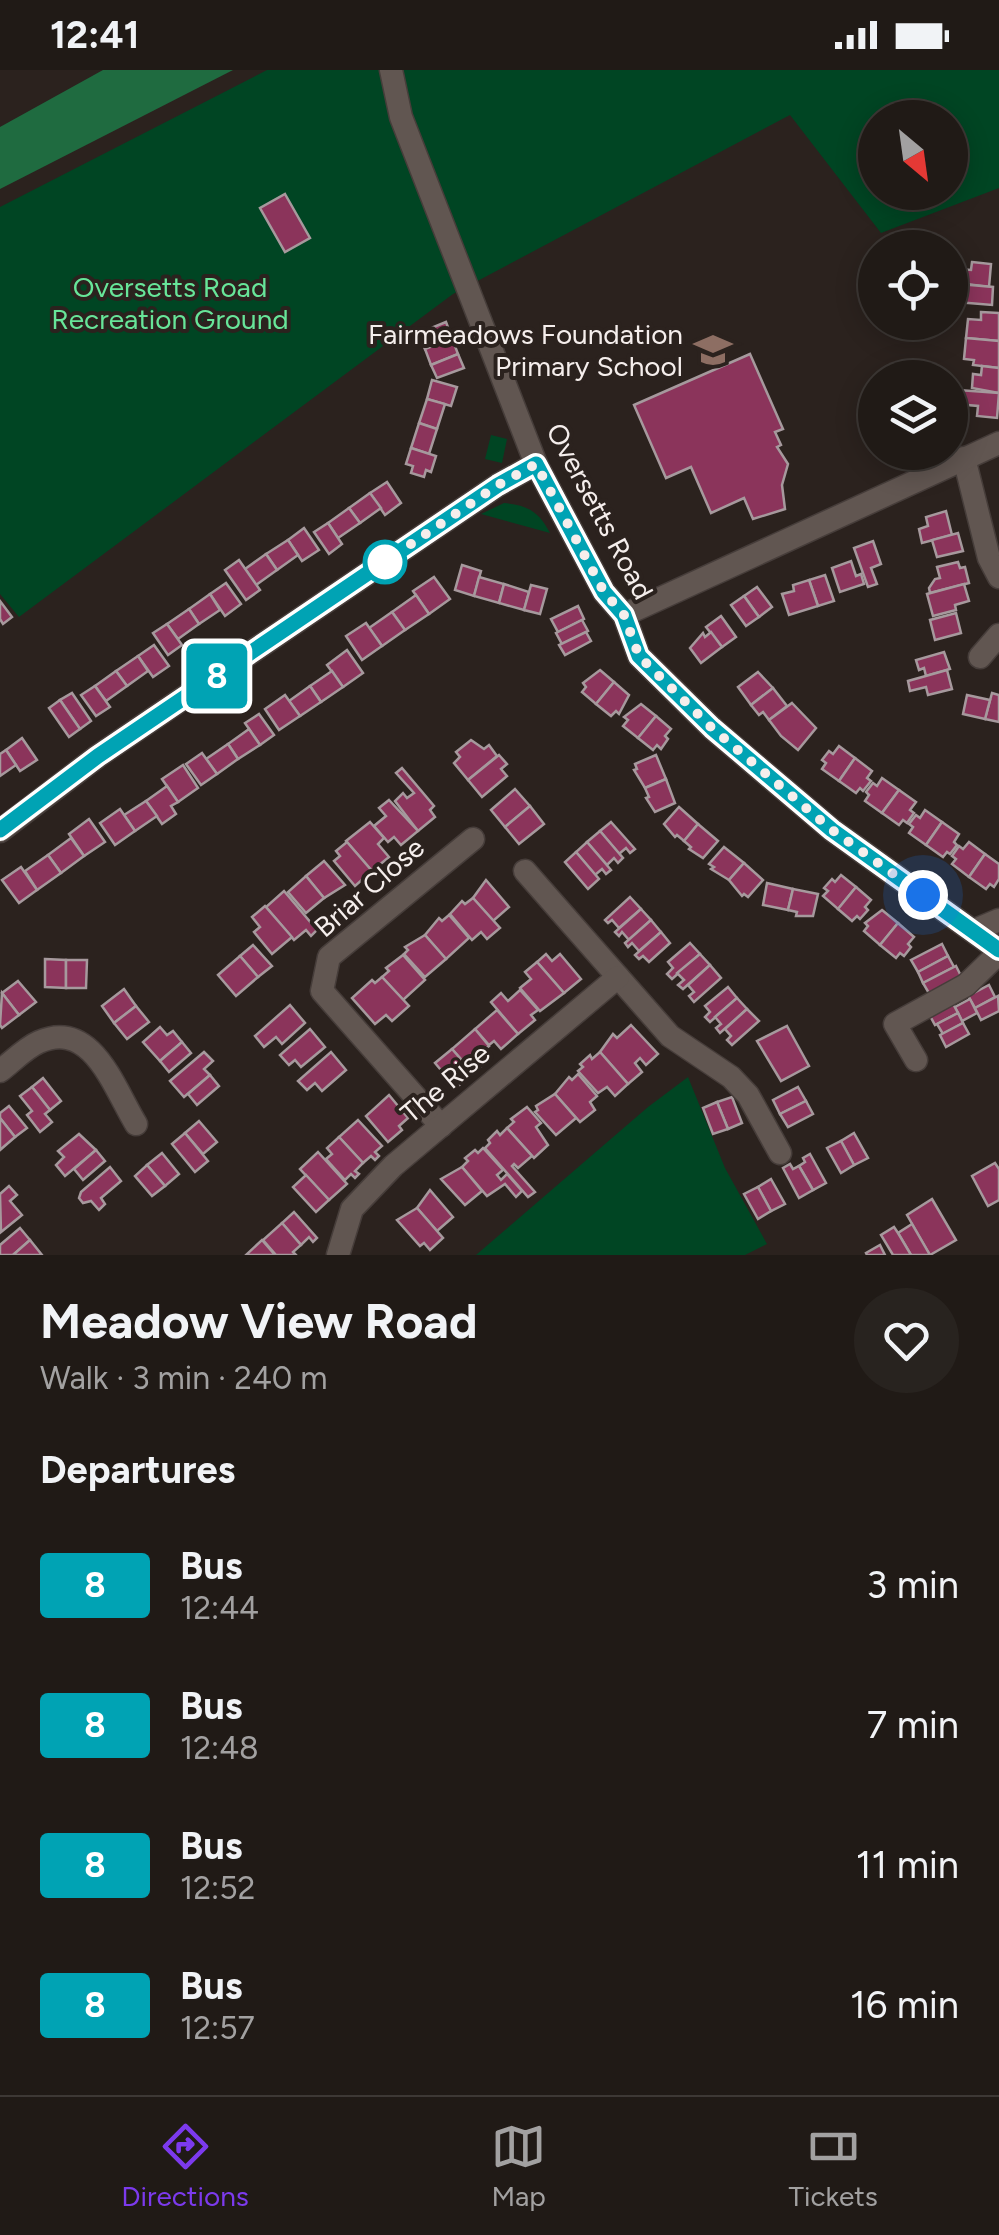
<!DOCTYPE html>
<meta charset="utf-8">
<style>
:root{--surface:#201a16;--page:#28231f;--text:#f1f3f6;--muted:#a2a1a1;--line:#3d3835;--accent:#7c3aed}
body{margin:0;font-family:Figtree,sans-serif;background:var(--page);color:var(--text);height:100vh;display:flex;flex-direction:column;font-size:38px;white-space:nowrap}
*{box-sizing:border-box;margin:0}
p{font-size:32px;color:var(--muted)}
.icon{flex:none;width:55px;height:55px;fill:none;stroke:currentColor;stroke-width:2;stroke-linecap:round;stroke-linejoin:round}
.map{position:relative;height:1185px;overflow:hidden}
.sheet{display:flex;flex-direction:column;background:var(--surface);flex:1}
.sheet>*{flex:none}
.badge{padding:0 20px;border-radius:8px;font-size:35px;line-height:65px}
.needle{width:65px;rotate:151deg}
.fabs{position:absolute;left:858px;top:30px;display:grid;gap:20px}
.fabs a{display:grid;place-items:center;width:110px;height:110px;border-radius:50%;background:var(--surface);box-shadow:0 5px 25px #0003,0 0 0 2px var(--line);font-size:50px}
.you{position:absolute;width:50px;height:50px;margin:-25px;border:8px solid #fff;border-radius:50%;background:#1a73e8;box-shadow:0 0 0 15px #1a73e833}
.map>.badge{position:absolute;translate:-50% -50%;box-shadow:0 0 0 5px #fff}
h2{padding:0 40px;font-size:38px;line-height:90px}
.round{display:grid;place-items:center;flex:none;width:105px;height:105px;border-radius:52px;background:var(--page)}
.headline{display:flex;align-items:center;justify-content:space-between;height:170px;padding:0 40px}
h1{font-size:48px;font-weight:700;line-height:75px}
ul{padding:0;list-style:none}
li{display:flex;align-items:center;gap:30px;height:140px;padding:0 40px}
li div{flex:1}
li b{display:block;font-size:38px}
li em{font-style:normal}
li .badge{min-width:110px;font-weight:700;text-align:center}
.status{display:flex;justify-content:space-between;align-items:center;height:70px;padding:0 50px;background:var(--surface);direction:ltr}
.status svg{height:28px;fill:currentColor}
.tabs{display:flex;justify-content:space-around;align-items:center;height:140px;border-top:2px solid var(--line);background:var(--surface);font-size:28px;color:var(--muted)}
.tabs a{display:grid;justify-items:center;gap:5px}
.tabs .selected{color:var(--accent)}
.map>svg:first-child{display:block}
.green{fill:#004523;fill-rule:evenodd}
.forest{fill:#1f6b40}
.building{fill:#8b345b;stroke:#a6999d;stroke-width:2.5}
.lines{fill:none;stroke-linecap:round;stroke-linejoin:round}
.minor-casing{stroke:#463d3a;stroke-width:25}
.minor{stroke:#615651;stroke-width:22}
.line-casing{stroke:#fff;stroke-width:22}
.line{stroke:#00a3b4;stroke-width:15}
.walk{stroke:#f5eeec;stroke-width:10;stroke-dasharray:0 18}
.stop-dot{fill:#fff;stroke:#00a3b4;stroke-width:5}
.labels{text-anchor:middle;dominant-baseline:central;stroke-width:8;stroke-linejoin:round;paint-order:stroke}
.park-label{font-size:28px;fill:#67e599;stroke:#2b221e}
.poi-label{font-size:28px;fill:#f5eeec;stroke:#2b221e;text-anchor:end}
.street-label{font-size:28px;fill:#f5eeec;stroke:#2b221e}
</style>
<div class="status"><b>12:41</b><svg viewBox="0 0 49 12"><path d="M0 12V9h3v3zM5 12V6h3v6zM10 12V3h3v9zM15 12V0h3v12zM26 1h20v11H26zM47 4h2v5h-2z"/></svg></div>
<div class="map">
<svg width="999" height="1185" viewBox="0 0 999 1185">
<rect width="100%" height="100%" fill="#2b221e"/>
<g class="green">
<path d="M267,0H999V118L881,163L790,45L453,224L19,547L0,524V137ZM875,48H950V122H875Z"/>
<polygon points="491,365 507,369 502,393 485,389"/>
<path d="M504,433C528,435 539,442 550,463L481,444Z"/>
<polygon points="688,1007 725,1098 767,1174 745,1185 476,1185 648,1037"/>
</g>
<polygon class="forest" points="103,0 233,0 0,119 0,57"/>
<g class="building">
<polygon points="285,124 310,168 285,182 260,138"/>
<polygon points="972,192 991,194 989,217 959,213 960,199 971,200"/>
<polygon points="959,214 993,217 992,235 957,232"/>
<polygon points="981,242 999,243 999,271 966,268 968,249 981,250"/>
<polygon points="446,252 452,268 425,279 419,263"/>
<polygon points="452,268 458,284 431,295 425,279"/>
<polygon points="966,268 999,271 999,298 973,295 974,290 964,289"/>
<polygon points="458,284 464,298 437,308 431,295"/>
<polygon points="750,284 783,359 775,362 781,375 777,377 788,394 782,415 785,439 753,449 744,428 711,443 691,397 666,408 634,335"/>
<polygon points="982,296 999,298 999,323 972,318 973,304 981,305"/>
<polygon points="432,310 457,317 451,336 427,329"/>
<polygon points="958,320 999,323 997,348 977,346 978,336 956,334"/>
<polygon points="427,329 445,334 437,359 419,353"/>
<polygon points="419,353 437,359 429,384 411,378"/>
<polygon points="411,378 436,386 431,402 426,400 424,407 411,403 413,396 406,394"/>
<polygon points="387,412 401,433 385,445 370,423"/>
<polygon points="370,423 381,438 360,453 349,438"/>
<polygon points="349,438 360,453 338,468 328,453"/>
<polygon points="946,441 952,465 922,473 919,459 928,456 926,447"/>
<polygon points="328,453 342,474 329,484 314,462"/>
<polygon points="304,458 319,480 302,491 288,470"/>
<polygon points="958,463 963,481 937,487 932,470"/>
<polygon points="288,470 298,485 277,500 266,484"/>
<polygon points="873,471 881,494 871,498 877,514 868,517 854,478"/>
<polygon points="266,484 277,500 256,515 245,499"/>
<polygon points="239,490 260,520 246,530 225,500"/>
<polygon points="851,491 856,506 861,504 864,514 840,522 832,498"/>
<polygon points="958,492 960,498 965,497 969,513 930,523 929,518 935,509 940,508 937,497"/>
<polygon points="462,495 481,501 474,526 455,520"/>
<polygon points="825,505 834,531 818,536 809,510"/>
<polygon points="434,507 450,529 429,544 413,521"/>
<polygon points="479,507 504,514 499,533 474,526"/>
<polygon points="809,510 818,536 789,545 782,524 794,521 793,515"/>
<polygon points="226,513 241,534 225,546 210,524"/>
<polygon points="504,514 529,522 524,540 499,533"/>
<polygon points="964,514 969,531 955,535 956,540 933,546 927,524"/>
<polygon points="531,515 547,519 540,544 524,540"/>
<polygon points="757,517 772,537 759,547 744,526"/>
<polygon points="210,524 220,540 199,554 189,539"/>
<polygon points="416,525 429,544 405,560 392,542"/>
<polygon points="744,526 759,547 746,556 731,535"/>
<polygon points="0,531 12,547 3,554 0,549"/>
<polygon points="578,536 584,549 558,562 551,549"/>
<polygon points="189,539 199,554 178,569 167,554"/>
<polygon points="392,542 405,560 382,576 369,558"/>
<polygon points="956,543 961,563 935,570 930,550"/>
<polygon points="721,546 736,567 722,577 706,557"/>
<polygon points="582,550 588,561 562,574 556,563"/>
<polygon points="366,553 382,576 362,590 346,566"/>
<polygon points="167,554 182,575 168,585 153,563"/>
<polygon points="586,562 591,571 565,585 559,575"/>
<polygon points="711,562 722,577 701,593 690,578 703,563 705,567"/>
<polygon points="154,575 169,596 153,607 138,586"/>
<polygon points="347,580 363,603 343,617 327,595"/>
<polygon points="944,582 950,599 926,606 924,598 919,600 916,590"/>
<polygon points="138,586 148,601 127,616 116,601"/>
<polygon points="600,600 614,612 596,634 582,622 586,617 583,613"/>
<polygon points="947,600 952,619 928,625 926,617 910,621 908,611"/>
<polygon points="116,601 127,616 106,631 95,616"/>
<polygon points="332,601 343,617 321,632 310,616"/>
<polygon points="758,602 773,618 751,635 738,617"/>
<polygon points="614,612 629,625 619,644 616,641 611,646 596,634"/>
<polygon points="95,616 110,637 96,646 81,625"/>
<polygon points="310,616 321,632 300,646 289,631"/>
<polygon points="773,618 787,636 769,650 763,642 759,645 751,635"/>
<polygon points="72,623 91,651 80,659 60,630"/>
<polygon points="992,623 999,625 999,652 985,649"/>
<polygon points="285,625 300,646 279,660 265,639"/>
<polygon points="967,625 990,630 985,649 963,644"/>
<polygon points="60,630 80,659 69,667 49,638"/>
<polygon points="792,633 816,658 798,680 781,666 769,650"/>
<polygon points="641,634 656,646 638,668 623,656 628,650 624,647"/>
<polygon points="259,644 274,665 260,675 245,653"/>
<polygon points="656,646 671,659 665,666 668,669 661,679 657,675 653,680 638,668"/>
<polygon points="249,659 260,675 238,689 228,674"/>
<polygon points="22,668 37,690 20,701 6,680"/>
<polygon points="471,670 484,679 489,675 497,686 468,710 454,693 460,687 456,682"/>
<polygon points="228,674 238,689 217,704 206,689"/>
<polygon points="839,676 855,688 839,711 822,699 826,693 822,690 829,681 833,684"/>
<polygon points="6,680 16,695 0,706 0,684"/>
<polygon points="202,683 217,704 201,715 186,694"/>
<polygon points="499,685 507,694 501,699 507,706 482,727 468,710"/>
<polygon points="656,685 666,709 645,718 634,700 637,699 635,694"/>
<polygon points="855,688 872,701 867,708 871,711 863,721 860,718 856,723 839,711"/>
<polygon points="183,695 198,718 178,732 162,709"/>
<polygon points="402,698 434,736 430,740 435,747 418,761 395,731 403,723 407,728 414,723 396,703"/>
<polygon points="882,708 899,720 882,743 865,731 869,725 866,722 873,713 877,716"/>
<polygon points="666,709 675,733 655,742 646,728 649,727 645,718"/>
<polygon points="167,716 178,732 171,736 176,744 162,754 146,731"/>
<polygon points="515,719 530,736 505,757 491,740"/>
<polygon points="899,720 916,732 910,740 914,743 907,753 903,750 899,755 882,743"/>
<polygon points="389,730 418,761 401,775 394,767 388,772 374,756 386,746 379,738"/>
<polygon points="146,731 157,746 135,761 124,745"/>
<polygon points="530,736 544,754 519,774 505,757"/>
<polygon points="679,737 698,754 684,771 677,765 675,767 664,754"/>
<polygon points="120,739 135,761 115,775 100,753"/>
<polygon points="925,740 942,752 926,775 909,763 913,757 909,754 916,745 920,748"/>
<polygon points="89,749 105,772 84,786 69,764"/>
<polygon points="370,752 384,768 378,774 389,787 372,801 346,771"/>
<polygon points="611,752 635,779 630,783 626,778 619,784 600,761"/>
<polygon points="942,752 959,764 954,772 957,775 950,784 947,782 943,787 926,775"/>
<polygon points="698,754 718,771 703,788 689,779 691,777 684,771"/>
<polygon points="600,761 623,788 618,793 614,788 607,795 587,772"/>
<polygon points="71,768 84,786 61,803 48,785"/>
<polygon points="347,772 372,801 355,816 334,791 340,786 336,781"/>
<polygon points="587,772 611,800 606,804 602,799 595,805 576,782"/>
<polygon points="969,772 985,784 969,807 952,794 956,789 952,786 959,776 963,779"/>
<polygon points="724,777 744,793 729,810 711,799 714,797 709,794"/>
<polygon points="576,782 599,809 588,819 565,792"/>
<polygon points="985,784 999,794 999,809 994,817 990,814 986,819 969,807"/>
<polygon points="48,785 61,803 37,820 25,801"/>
<polygon points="324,791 345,815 324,828 306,806"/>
<polygon points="744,793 763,810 748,827 744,824 742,826 729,810"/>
<polygon points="21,797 37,820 19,833 2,810"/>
<polygon points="841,805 856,817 838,839 823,826 828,821 824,818 832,809 835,812"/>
<polygon points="306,806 324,828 306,843 288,822"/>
<polygon points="486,810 509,837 493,851 473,828"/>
<polygon points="767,813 793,819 788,840 763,835"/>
<polygon points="856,817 871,830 865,837 868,840 860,849 857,846 852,851 838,839"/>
<polygon points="793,819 818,824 813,846 796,846 797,842 788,840"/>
<polygon points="284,821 317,860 311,866 306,860 294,870 266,837"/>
<polygon points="630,827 641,839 619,858 612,850 608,853 605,850"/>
<polygon points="473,828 500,858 487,869 481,862 472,870 450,844 462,831 465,834"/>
<polygon points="265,836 292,867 272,884 254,862 260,857 252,847"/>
<polygon points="641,839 651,850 629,870 622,862 619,866 615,862"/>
<polygon points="882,840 898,853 880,875 864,861 868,856 865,853"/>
<polygon points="449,845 469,868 446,889 425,865 439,848 442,851"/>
<polygon points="651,850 661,862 639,881 632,873 628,877 625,873"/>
<polygon points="898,853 914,867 908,874 911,877 904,886 900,883 896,888 880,875"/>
<polygon points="661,862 670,873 649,892 643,886 639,889 635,885"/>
<polygon points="425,865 446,889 425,907 404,884 408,880 405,877"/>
<polygon points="690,873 700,884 672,909 667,904 673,898 668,892"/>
<polygon points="942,874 948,886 918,902 911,890"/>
<polygon points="253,875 272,896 258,907 240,886"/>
<polygon points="546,884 552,891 560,884 581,909 564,923 537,892"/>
<polygon points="700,884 710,895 683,919 678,915 684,910 677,903"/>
<polygon points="403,885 425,910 403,930 382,907 389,901 386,898"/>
<polygon points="240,886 258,907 236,926 218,905"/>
<polygon points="948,886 954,897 923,913 918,902"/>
<polygon points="45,889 66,890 66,918 45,917"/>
<polygon points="66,890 87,890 86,918 66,918"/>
<polygon points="537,892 564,923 540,941 520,918 531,909 525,902"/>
<polygon points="710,895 721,908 694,932 689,926 694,922 688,915"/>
<polygon points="956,896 962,908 930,925 923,913"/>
<polygon points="382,907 409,936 392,951 386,945 375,954 352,928 372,910 375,913"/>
<polygon points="18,911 36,932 19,945 2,923"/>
<polygon points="989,915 995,927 975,938 968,926"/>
<polygon points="728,917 737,928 710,952 705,947 710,942 705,936"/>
<polygon points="124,919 136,936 114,953 102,936"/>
<polygon points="520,920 538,940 531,945 535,950 518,964 491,932 501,923 508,931"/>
<polygon points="2,923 19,945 2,958 0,955"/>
<polygon points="998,926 999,941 981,950 975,938"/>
<polygon points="737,928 747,939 720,963 716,958 721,954 715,947"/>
<polygon points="970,929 977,943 962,951 955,937"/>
<polygon points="952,932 958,943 935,955 929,944"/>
<polygon points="290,935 305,953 282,974 276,967 264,977 255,966"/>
<polygon points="136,936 149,952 127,969 114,953"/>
<polygon points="747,939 759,951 732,975 727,970 731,966 725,959"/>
<polygon points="497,940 518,964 501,979 494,971 489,975 475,959"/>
<polygon points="958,943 963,953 943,964 937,954"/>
<polygon points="963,953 969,964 946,977 940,965"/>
<polygon points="631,955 658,984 646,995 640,988 635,993 642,1002 628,1014 600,982 613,964 617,968"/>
<polygon points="787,956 809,996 781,1011 757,971"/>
<polygon points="160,957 167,965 173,961 182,972 160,991 143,972"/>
<polygon points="310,959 325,977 301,997 295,990 289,995 280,985"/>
<polygon points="475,959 489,976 483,981 490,989 473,1003 452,979"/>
<polygon points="182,972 191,983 169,1002 160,991"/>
<polygon points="452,979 473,1003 456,1018 435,993"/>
<polygon points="204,982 213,991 204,999 210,1005 184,1027 170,1011"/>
<polygon points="331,982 346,1000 322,1021 315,1013 307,1020 298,1011"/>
<polygon points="600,982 628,1014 615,1026 607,1017 598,1023 578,1001 583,997 580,994 590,985 592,989"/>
<polygon points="578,1004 597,1026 590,1032 595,1040 580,1052 555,1024 569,1007 572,1010"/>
<polygon points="210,1005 219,1016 197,1035 188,1024"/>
<polygon points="43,1008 61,1031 50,1040 32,1017"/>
<polygon points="32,1017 50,1040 45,1044 52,1052 40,1062 27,1045 32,1041 20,1026"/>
<polygon points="798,1017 806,1031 780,1044 773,1030"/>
<polygon points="555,1024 576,1048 556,1065 535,1042 538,1040 536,1036"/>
<polygon points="389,1025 408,1048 399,1056 402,1060 388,1072 366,1046"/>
<polygon points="732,1027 742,1053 728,1059 717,1032"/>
<polygon points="806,1031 813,1044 788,1057 780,1044"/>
<polygon points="717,1032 728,1059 713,1064 703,1038"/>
<polygon points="9,1036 27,1058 15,1067 0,1048 0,1043"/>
<polygon points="527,1037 541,1053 536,1057 548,1075 534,1088 507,1058 514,1052 511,1049"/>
<polygon points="0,1048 15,1067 0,1080"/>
<polygon points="358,1050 382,1076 375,1082 379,1086 375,1090 371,1086 363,1093 339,1067"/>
<polygon points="199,1051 217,1072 203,1084 185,1063"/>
<polygon points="507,1058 532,1086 518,1098 514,1094 512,1096 535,1122 528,1127 485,1078 490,1073 488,1070 497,1061 500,1065"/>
<polygon points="185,1063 208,1091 195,1102 172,1074"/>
<polygon points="854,1063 868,1088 854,1095 841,1071"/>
<polygon points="79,1064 96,1080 65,1106 56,1095 64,1087 58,1081"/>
<polygon points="339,1067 363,1093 355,1101 359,1104 355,1108 351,1104 345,1110 326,1089 332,1084 327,1078"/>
<polygon points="841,1071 854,1095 841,1103 827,1078"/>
<polygon points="483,1078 503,1100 497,1105 501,1110 507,1104 522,1121 516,1127 505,1114 487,1126 462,1097 468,1091 465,1088 475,1080 478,1083"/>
<polygon points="96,1080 105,1091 83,1110 74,1099"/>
<polygon points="318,1082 347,1114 329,1130 300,1099"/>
<polygon points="162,1083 179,1104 165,1116 147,1095"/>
<polygon points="810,1084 826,1113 813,1120 799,1096 805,1092 803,1088"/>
<polygon points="995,1093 999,1099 999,1130 988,1136 972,1106"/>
<polygon points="790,1094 793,1099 799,1096 813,1120 799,1128 783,1098"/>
<polygon points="147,1095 165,1116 152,1126 135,1106"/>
<polygon points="110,1097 121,1111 101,1128 105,1134 99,1140 91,1131 83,1133 79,1128 81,1122"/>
<polygon points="462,1097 482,1121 465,1135 441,1109"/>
<polygon points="306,1105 329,1130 316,1142 293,1117"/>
<polygon points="771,1109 785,1134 771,1141 758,1117"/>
<polygon points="9,1116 17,1125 10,1131 22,1145 1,1162 0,1124"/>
<polygon points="758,1117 771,1141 758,1149 744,1124"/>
<polygon points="430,1120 453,1147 437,1161 417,1138"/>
<polygon points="932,1129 956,1170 930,1185 907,1145"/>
<polygon points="417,1138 443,1168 430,1180 424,1173 420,1176 397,1150"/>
<polygon points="294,1142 317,1168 313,1172 309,1167 301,1175 282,1153"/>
<polygon points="282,1153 301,1175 293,1182 296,1185 276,1185 263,1170"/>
<polygon points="912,1154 927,1180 930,1185 911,1185 898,1163"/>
<polygon points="894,1157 898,1163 911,1185 893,1185 881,1165"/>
<polygon points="20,1158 30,1170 13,1185 0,1185 0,1175"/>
<polygon points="30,1170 42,1185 13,1185"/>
<polygon points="262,1170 275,1185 246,1185"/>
<polygon points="880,1175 885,1185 867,1185 866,1183"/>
</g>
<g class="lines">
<g class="minor-casing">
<g id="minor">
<polyline points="391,0 401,47 536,394 604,522 624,545 639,586 713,659 832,760 999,880"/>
<polyline points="964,388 989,488 999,507"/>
<polyline points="624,545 999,373"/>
<polyline points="980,587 999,565"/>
<polyline points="0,761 98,686 498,415 536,394"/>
<polyline points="525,801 670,966 731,1007 748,1025 780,1083"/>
<polyline points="973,861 999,850"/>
<polyline points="916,990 895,954 966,915 999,883"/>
<path d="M0,1001C12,992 25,978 39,972C92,949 113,1016 136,1054"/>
<polyline points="441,1056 322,921 329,887 473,769"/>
<polyline points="338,1185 352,1139 393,1096 618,907"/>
</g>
</g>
<use href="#minor" class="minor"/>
</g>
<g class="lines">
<g class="line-casing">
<polyline id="line" points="0,760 98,686 498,415 536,394 604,522 624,545 639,586 712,658 832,760 999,880"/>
</g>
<use href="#line" class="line"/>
<polyline class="walk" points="385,492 383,493 498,415 536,394 604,522 624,545 639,586 712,658 832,760 923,825"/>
</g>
<defs>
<g id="school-bare" transform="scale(3)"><path d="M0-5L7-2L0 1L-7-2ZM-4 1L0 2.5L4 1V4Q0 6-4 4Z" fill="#8d6e63" stroke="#2b221e" stroke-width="2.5" paint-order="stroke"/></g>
</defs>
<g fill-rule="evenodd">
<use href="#school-bare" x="713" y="280"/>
</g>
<circle class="stop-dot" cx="385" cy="492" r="20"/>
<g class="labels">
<g class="park-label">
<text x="170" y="217">Oversetts Road<tspan x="170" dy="32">Recreation Ground</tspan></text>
</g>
<g class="poi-label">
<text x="683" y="264">Fairmeadows Foundation<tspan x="683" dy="32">Primary School</tspan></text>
</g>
<g class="street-label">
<text transform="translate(600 441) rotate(62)">Oversetts Road</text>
<text transform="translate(369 817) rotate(-41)">Briar Close</text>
<text transform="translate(445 1013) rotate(-40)">The Rise</text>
</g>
</g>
</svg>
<div class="fabs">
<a><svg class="needle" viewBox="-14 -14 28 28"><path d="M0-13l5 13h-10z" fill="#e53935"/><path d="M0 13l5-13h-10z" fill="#a2a1a1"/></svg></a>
<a><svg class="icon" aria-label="locate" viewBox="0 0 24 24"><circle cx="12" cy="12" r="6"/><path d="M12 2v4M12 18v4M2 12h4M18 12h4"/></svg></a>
<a><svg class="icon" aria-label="layers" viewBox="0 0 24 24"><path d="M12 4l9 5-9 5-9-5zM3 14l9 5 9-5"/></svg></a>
</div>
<div class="you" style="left:923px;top:825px"></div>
<b class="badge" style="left:217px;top:606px;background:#00a3b4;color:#fff">8</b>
</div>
<section class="sheet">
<div class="headline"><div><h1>Meadow View Road</h1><p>Walk · 3 min · 240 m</p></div><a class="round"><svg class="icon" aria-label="heart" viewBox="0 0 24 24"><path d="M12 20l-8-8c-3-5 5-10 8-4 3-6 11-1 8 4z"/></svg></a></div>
<h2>Departures</h2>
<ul>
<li><span class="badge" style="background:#00a3b4;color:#fff">8</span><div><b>Bus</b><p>12:44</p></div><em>3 min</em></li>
<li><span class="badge" style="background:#00a3b4;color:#fff">8</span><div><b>Bus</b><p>12:48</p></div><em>7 min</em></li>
<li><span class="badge" style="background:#00a3b4;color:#fff">8</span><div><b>Bus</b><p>12:52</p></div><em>11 min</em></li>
<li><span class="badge" style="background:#00a3b4;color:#fff">8</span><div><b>Bus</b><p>12:57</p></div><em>16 min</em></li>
</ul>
</section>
<nav class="tabs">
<a class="selected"><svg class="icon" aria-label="directions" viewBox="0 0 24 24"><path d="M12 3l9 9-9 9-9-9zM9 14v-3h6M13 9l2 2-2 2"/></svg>Directions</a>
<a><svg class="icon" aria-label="map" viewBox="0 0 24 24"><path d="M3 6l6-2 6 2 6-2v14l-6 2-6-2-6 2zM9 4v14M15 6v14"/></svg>Map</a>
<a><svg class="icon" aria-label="tickets" viewBox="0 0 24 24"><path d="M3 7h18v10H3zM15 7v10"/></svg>Tickets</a>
</nav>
